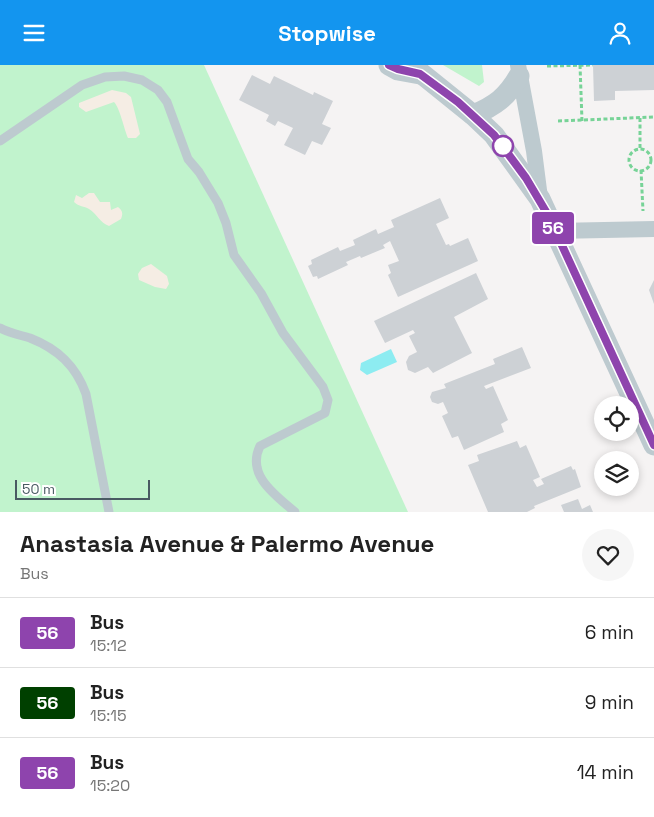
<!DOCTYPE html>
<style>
:root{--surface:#fff;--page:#f6f6f6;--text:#222;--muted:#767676;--line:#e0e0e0;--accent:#1395ef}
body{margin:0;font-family:"Space Grotesk",sans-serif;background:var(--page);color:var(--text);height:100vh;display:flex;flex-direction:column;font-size:19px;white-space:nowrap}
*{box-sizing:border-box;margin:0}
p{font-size:16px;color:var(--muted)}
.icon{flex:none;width:28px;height:28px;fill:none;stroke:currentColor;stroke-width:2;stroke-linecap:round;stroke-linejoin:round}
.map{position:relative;height:447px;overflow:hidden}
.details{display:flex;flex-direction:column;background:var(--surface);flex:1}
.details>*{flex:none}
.badge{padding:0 10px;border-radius:4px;font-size:18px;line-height:32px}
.tools{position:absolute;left:594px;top:331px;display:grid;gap:10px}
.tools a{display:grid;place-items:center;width:45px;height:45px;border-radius:50%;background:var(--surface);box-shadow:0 2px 8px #0003;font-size:25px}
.scale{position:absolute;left:15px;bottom:12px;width:135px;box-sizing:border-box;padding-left:5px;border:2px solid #495a62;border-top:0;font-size:14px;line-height:18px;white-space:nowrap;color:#495a62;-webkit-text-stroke:4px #fff;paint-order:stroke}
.map>.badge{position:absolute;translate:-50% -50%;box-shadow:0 0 0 2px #fff}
.round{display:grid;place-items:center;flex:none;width:52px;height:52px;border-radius:26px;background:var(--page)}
.headline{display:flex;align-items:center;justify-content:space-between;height:85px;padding:0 20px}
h1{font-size:24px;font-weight:800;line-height:38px}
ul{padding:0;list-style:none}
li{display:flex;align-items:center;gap:15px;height:70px;padding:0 20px;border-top:1px solid var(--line)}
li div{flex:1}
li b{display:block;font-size:19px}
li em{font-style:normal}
li .badge{min-width:55px;font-weight:700;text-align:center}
header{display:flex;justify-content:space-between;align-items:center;height:65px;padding:0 20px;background:var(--accent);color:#fff;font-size:22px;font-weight:800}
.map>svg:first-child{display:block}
.green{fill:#c1f3cd}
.sand{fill:#f5ede4}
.water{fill:#8decf1}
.building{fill:#cdd1d5}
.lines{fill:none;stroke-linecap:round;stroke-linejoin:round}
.path{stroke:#77d397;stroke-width:3;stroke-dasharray:4 2.5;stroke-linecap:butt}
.service{stroke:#bdcacf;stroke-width:9}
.minor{stroke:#bdcacf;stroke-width:16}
.tertiary{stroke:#bdcacf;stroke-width:21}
.line-casing{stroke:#fff;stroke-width:11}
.line{stroke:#8e44ad;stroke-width:8}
.stop-dot{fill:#fff;stroke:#8e44ad;stroke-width:2.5}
</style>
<header><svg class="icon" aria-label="menu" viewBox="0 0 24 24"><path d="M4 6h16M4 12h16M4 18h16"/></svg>Stopwise<svg class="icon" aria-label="person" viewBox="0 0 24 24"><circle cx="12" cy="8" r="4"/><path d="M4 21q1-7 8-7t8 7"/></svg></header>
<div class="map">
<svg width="654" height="447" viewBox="0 0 654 447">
<rect width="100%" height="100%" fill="#f5f3f3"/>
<g class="green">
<polygon points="0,0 204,0 408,447 0,447"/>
<polygon points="443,0 482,0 484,17 479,21"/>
</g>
<g class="sand">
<path d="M112,25L126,28L131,32L140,69L136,73H128C124,64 120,43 114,37L86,47L79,42V38Z"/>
<path d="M89,128H94L100,137H110L111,145L118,142C123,146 123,149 121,154L109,161C100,158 97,149 89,144C84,141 79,142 74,137L76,130L82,133Z"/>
<polygon points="151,199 167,211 169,219 166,224 155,222 139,215 138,209 142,203"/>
</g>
<polygon class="water" points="391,284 397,297 367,310 360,305 361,298"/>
<g class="building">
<polygon points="593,0 654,0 654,25 615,26 615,35 594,36"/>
<polygon points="252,10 270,19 274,11 313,30 314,27 333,36 322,59 331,63 322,80 312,76 305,90 284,80 293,63 278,56 275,61 266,56 269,50 239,35"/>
<polygon points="440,133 449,153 436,159 446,180 449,179 450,181 468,173 478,196 398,232 388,210 391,208 388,200 399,196 390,176 383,180 385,183 361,193 360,191 346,197 348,200 318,214 317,211 313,212 308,201 312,199 311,195 338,182 340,186 355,180 353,175 376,164 378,169 394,162 391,155"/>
<polygon points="476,208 488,234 454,252 472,288 433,308 428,302 415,308 408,305 406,297 409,291 417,287 409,271 415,268 413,265 385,278 374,256"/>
<polygon points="654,215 654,239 649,225"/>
<polygon points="522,282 531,303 484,321 486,324 493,321 508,355 501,359 504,367 464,385 458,371 452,373 442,351 448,348 443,337 438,339 432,337 430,332 432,327 446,323 444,319 495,299 493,294"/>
<polygon points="517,376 520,383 526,380 540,412 533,415 537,422 544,419 541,414 571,401 573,405 575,404 581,422 534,441 535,443 527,447 488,447 468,400 479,396 477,390"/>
<polygon points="578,434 582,444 590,440 593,447 564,447 561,440"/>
</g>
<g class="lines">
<g class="path">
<polyline points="580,0 582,56"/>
<polyline points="547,1 593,0"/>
<polyline points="640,53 640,84"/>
<polyline points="558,56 654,52"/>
<circle cx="640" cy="95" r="11"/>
<polyline points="641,105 643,146"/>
</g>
<g class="service">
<path d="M0,76L82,20L105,12L124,11L142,15L158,25L167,37L188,94L199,107L218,138L226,158L234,190L261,228L283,268L323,322L328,335L325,348L260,381C246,410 275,430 295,447"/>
<path d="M0,263C9,268 20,270 30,273C58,284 76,301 86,329L109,447"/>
</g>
<g class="minor">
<polyline points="518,0 534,86 540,133"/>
<polyline points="555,166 654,164"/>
</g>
<g class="tertiary">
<polyline points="389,0 398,5 420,9"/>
<polyline points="411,0 473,50 494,70 540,134 654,380"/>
<path d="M473,50C495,41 507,32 519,11"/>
</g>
</g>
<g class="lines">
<g class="line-casing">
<polyline id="line" points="389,0 398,4 420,9 458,37 494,70 526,113 548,150 654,380"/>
</g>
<use href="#line" class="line"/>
</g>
<circle class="stop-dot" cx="503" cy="81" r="10"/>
</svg>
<div class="tools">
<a><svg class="icon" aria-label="locate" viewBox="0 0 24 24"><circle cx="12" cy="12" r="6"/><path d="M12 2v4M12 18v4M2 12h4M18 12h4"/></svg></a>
<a><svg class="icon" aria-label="layers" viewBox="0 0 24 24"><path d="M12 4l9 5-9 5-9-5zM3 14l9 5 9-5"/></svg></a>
</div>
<div class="scale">50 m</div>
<b class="badge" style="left:553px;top:163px;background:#8e44ad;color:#fff">56</b>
</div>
<section class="details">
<div class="headline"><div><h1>Anastasia Avenue &amp; Palermo Avenue</h1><p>Bus</p></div><a class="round"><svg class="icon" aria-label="heart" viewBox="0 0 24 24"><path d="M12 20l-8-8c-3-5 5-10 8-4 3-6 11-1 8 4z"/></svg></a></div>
<ul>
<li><span class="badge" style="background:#8e44ad;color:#fff">56</span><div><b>Bus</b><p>15:12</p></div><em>6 min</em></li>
<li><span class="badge" style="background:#004000;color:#fff">56</span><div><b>Bus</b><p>15:15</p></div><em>9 min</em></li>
<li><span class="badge" style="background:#8e44ad;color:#fff">56</span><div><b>Bus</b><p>15:20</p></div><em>14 min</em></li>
</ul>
</section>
